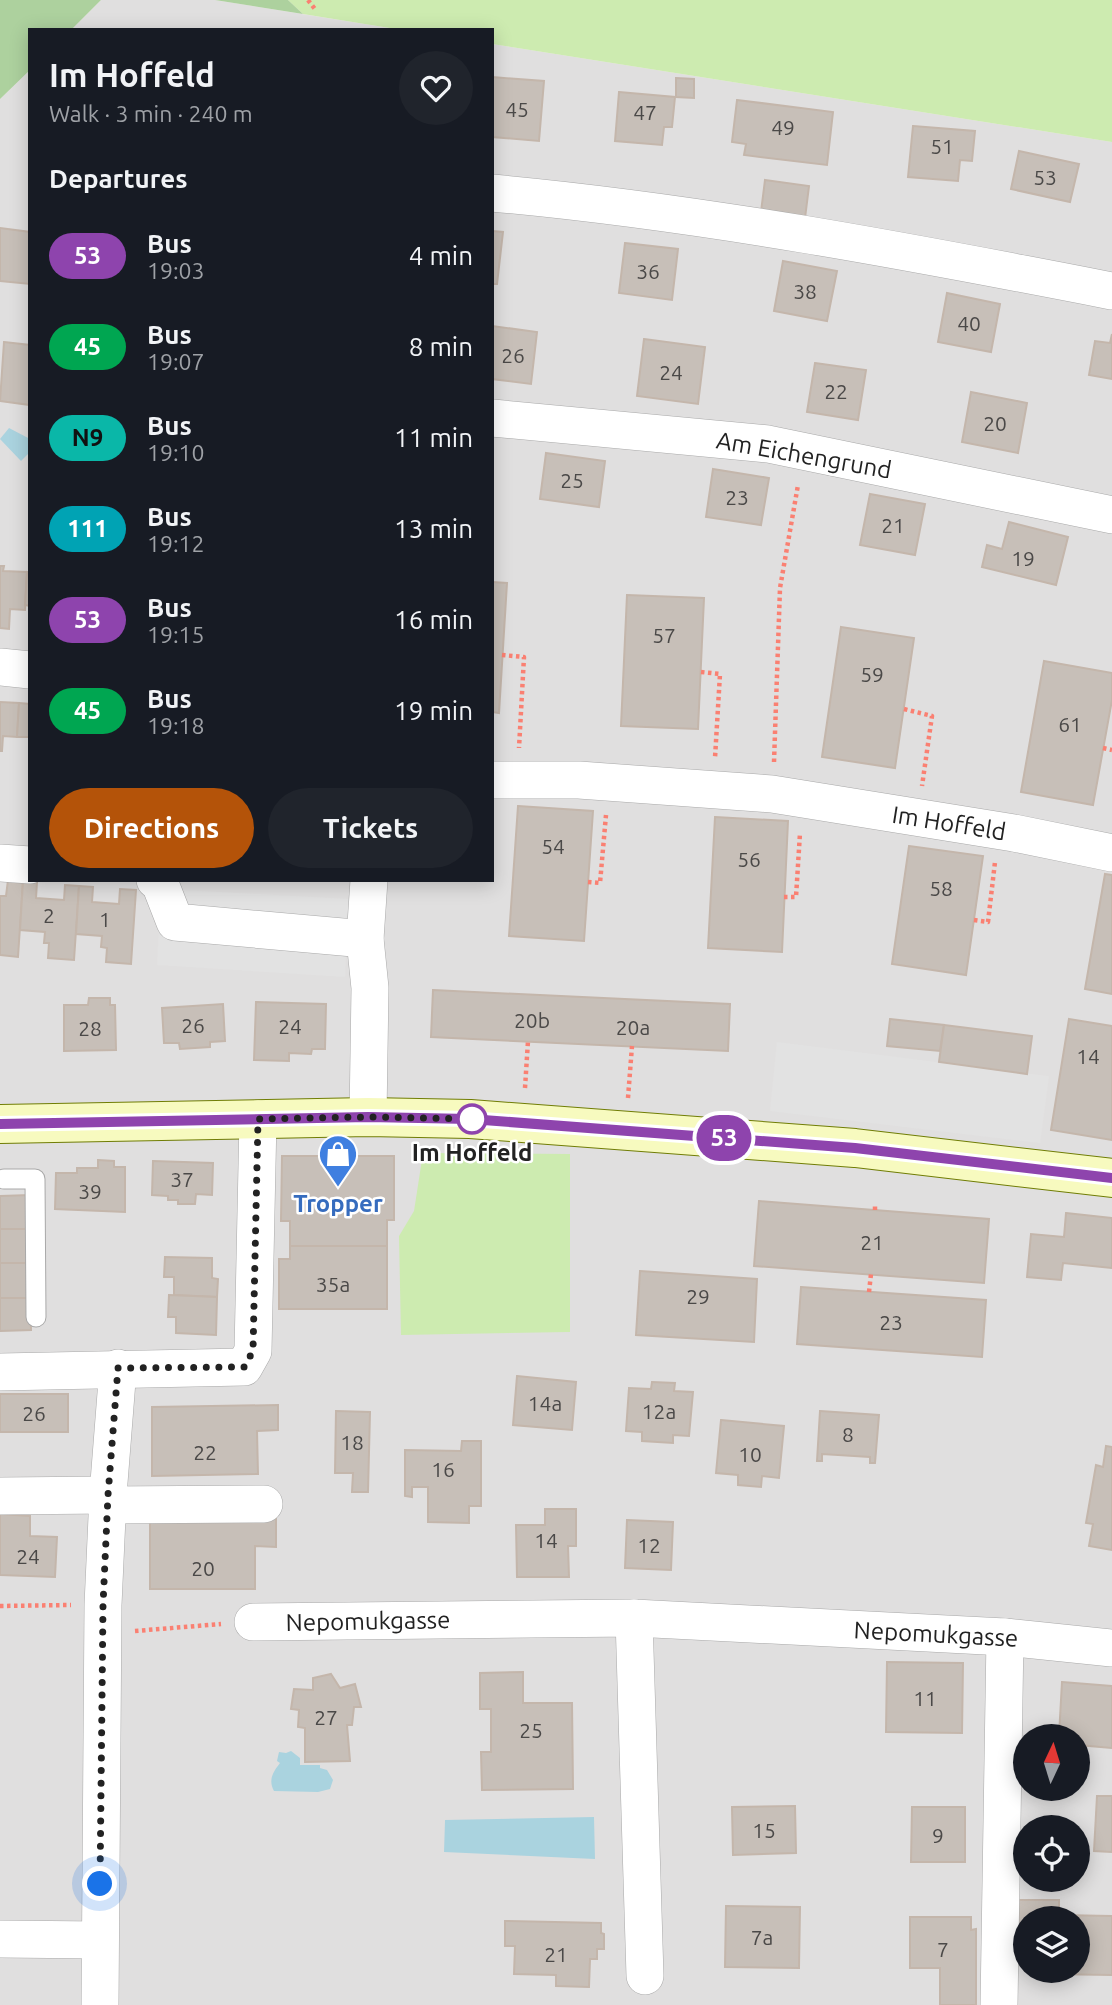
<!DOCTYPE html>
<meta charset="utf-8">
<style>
:root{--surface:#171b24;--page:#20242c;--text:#f1f3f6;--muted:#9ea1a6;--accent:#b45309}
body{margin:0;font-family:Ubuntu,sans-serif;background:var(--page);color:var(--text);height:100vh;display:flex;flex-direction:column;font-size:26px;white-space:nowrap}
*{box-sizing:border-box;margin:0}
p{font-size:23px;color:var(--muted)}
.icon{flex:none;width:38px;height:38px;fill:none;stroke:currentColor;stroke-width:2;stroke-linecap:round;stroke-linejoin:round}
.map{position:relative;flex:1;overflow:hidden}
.panel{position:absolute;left:28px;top:28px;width:466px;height:854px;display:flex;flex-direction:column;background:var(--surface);border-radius:0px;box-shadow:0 4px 18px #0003}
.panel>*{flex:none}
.badge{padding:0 14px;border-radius:23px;font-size:24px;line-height:46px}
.needle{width:46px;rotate:4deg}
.fabs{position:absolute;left:1013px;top:1724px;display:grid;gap:14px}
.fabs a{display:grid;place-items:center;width:77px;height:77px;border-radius:50%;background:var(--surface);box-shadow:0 4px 18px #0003;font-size:35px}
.you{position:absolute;width:35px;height:35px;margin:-18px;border:5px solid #fff;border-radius:50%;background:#1a73e8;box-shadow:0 0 0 10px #1a73e833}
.map>.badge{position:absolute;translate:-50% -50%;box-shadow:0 0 0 4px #fff}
h2{padding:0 21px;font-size:26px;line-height:63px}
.round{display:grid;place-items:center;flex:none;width:74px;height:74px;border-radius:37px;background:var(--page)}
.headline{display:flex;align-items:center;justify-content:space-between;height:119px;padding:0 21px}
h1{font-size:33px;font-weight:700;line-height:52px}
.button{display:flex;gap:14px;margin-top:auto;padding:14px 21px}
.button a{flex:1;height:80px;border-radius:42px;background:var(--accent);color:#fff;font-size:28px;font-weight:700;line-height:80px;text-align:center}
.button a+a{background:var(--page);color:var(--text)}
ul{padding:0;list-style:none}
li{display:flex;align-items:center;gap:21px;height:91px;padding:0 21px}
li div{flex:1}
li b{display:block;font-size:26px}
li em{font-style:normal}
li .badge{min-width:77px;font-weight:700;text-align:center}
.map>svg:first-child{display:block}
.residential{fill:#e0dfdf;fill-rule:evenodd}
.grass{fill:#cdebb0}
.forest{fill:#add19e}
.parking{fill:#e2e2e2}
.water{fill:#aad3df}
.building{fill:#c7bfb8;stroke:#c4b6ab;stroke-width:2}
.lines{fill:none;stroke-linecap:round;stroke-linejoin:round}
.lane-casing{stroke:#a9a9a9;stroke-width:21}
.street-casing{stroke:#a9a9a9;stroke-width:38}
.secondary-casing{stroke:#707d05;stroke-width:40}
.path{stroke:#fa8072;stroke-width:4.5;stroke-dasharray:3.5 3.5;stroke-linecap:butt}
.lane{stroke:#fff;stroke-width:19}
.street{stroke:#fff;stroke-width:37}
.secondary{stroke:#f7fabf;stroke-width:38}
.line-casing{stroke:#fff;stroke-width:16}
.line{stroke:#8e44ad;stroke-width:10}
.walk{stroke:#222;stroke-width:7;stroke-dasharray:0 12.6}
.stop-dot{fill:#fff;stroke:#8e44ad;stroke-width:3.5}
.labels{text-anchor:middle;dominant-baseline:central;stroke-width:5;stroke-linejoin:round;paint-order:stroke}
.number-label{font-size:21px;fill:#4b4948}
.street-label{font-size:24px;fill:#222;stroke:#fff}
.stop-label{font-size:24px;font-weight:bold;fill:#222;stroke:#fff}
.shop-label{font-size:24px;font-weight:bold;fill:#366cbe;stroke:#fff}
</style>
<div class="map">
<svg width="1112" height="2005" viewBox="0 0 1112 2005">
<rect width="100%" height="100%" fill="#f2efe9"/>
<g class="residential">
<polygon points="101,0 215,0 402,30 71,30"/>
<path d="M492,44L1112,142V2005H0V99L30,70V880H492ZM1026,1736H1078V1788H1026ZM1026,1827H1078V1880H1026ZM1026,1918H1078V1970H1026Z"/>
</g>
<g class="grass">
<polygon points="288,0 1112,0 1112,142 492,44 492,30 402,30 303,14"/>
<polygon points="423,1153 570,1154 570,1332 401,1335 399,1236 414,1211"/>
</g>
<g class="forest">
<polygon points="0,0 101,0 71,30 30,30 30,70 0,99"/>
<polygon points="215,0 288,0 303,14"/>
</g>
<g class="parking">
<polygon points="183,890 349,899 345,977 157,965 159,927"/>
<polygon points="777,1042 1049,1076 1040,1143 770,1111"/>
</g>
<g class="water">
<polygon points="9,428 30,439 30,452 21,461 0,439"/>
<path d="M291,1751L300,1758V1765H320V1768L327,1770L333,1780L330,1789L318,1792L274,1791C268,1780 273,1772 280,1763L277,1761L279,1752L286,1753Z"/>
<polygon points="594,1817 595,1859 444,1852 445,1820"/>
</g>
<g class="building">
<polygon points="492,77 544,81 539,141 492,137"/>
<polygon points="676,78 694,79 694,98 676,97"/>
<polygon points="619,92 675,97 672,127 664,127 662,145 615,141"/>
<polygon points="737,100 833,112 827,165 744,155 746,144 732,142"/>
<polygon points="913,126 975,131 972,161 960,160 958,181 908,177"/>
<polygon points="1019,151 1079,164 1070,202 1011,189"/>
<polygon points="765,180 809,186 805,218 761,212"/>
<polygon points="0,228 30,232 30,284 0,281"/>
<polygon points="492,231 503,232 497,284 492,284"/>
<polygon points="625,243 678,249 672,300 619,293"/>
<polygon points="783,261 837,271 827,321 774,311"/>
<polygon points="947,293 1000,304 991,352 938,342"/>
<polygon points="492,326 537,332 531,384 492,379"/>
<polygon points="1112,334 1112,379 1089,375 1095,341 1110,343"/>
<polygon points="644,339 705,347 698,404 637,396"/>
<polygon points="4,342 30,345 30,405 0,401"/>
<polygon points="815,363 866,370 858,420 807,412"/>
<polygon points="971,392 1027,403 1018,453 962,442"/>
<polygon points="546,453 605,461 599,507 540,499"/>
<polygon points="713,469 769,478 761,525 706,517"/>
<polygon points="870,494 925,504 915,555 860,545"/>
<polygon points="1009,522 1068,537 1056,585 982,567 987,545 1002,549"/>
<polygon points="0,566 4,566 3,571 27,572 25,610 10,609 9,629 0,628"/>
<polygon points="27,572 30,573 30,606 25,605"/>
<polygon points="492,582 507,583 499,713 492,712"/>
<polygon points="627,595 704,598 698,729 621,726"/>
<polygon points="841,627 914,638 895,768 822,757"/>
<polygon points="1044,661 1112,673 1112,700 1093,805 1021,792"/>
<polygon points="0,702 19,703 17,737 3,736 2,751 0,751"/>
<polygon points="19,703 30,704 30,737 17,737"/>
<polygon points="518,806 593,811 584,941 509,936"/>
<polygon points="715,817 788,821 782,952 708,948"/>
<polygon points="909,846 983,856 966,975 892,964"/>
<polygon points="1105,874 1112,875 1112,994 1085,989"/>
<polygon points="8,880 23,881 18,957 0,955 0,896 6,896"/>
<polygon points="23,881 37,882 36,898 64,900 65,885 79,886 74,960 48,958 49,943 44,943 45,932 20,930"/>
<polygon points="79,886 93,887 92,902 119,904 120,889 136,890 131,964 106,962 107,948 101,947 102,936 76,934"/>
<polygon points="433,990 730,1004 728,1051 431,1037"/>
<polygon points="89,998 110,998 110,1005 115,1005 116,1050 64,1051 64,1005 88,1005"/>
<polygon points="256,1002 326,1004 325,1049 312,1049 311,1054 289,1053 289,1061 254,1060"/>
<polygon points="223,1004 225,1041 210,1042 210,1047 180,1049 179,1043 164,1043 162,1008"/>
<polygon points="890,1019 944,1025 940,1051 887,1046"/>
<polygon points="1069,1019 1112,1026 1112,1140 1051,1130"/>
<polygon points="944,1025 1032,1036 1027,1074 939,1062"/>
<polygon points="282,1156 394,1156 394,1220 387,1220 387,1246 290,1246 290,1221 281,1221"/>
<polygon points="98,1160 114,1161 114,1167 125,1167 125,1212 55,1209 56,1173 77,1173 77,1168 98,1168"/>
<polygon points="153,1161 213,1163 212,1195 196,1194 195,1204 178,1204 178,1200 168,1200 168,1196 152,1195"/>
<polygon points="30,1195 30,1229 0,1229 0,1196"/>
<polygon points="759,1201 989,1219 984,1283 754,1266"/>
<polygon points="1066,1213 1112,1218 1112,1268 1063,1263 1061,1280 1027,1277 1031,1234 1064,1237"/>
<rect x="0" y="1229" width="30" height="34"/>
<polygon points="290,1246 387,1246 387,1309 279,1309 279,1259 290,1259"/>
<polygon points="165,1257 212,1258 212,1278 218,1279 217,1297 174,1295 174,1277 164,1277"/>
<rect x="0" y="1263" width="30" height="35"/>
<polygon points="640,1271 757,1279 754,1342 636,1335"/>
<polygon points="801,1287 986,1300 982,1357 797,1344"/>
<polygon points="169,1295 217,1297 216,1335 176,1333 176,1317 168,1317"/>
<polygon points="0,1298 30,1298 31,1330 0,1331"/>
<polygon points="517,1376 576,1382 572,1430 513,1425"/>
<polygon points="652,1382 675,1383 674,1391 693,1392 689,1436 673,1435 673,1443 642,1441 642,1432 626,1431 629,1388 651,1389"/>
<rect x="0" y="1394" width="68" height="38"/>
<polygon points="278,1405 278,1430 257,1431 258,1474 152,1476 152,1407"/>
<polygon points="336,1411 370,1412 368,1492 352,1492 353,1473 335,1473"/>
<polygon points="820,1411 879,1415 875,1463 870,1463 870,1457 822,1454 822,1461 817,1461"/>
<polygon points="721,1420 784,1426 779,1478 762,1476 761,1487 738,1485 738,1475 716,1473"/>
<polygon points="462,1441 481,1441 481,1506 469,1506 469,1523 428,1522 428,1487 412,1487 412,1497 405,1496 405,1450 461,1451"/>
<polygon points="1106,1446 1112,1447 1112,1550 1089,1546 1093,1524 1086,1523 1096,1465 1103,1467"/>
<polygon points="545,1509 576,1509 576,1546 568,1546 569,1577 517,1577 516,1525 545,1525"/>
<polygon points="0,1514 30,1516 30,1536 57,1537 55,1577 0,1575"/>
<polygon points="150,1517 276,1517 276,1547 255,1546 255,1589 150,1589"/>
<polygon points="627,1520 673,1522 671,1570 625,1568"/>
<polygon points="887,1662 963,1663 962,1733 886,1732"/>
<polygon points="523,1672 523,1703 572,1703 573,1789 482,1790 481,1752 491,1752 491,1709 480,1709 480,1673"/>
<polygon points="331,1674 340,1688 355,1684 361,1707 354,1707 352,1725 347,1725 350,1761 305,1762 305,1728 298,1727 299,1710 291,1709 294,1689 313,1690 313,1678"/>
<polygon points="1062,1682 1112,1686 1112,1748 1078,1745 1078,1736 1059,1736"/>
<polygon points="1097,1796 1112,1796 1112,1852 1094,1851"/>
<polygon points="795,1806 796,1853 733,1855 732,1807"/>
<polygon points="912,1807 965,1807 965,1862 911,1862"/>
<polygon points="1017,1900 1059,1900 1059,1915 1112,1916 1112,1975 1048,1974 1048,1970 1078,1970 1078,1918 1026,1918 1026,1937 1017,1936"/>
<polygon points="726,1906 800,1907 799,1968 725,1967"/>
<polygon points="910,1917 971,1917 971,1930 976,1929 976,2005 940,2005 940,1968 910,1968"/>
<polygon points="505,1921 601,1923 601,1933 604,1934 604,1949 597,1949 597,1959 590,1959 589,1987 556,1986 556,1975 514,1974 515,1946 505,1946"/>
</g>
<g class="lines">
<g class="lane-casing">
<polyline id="lane" points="4,1179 35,1179 36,1317"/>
</g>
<g class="street-casing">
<g id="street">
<path d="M492,193C700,212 907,251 1112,291"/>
<polyline points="492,418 768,444 1112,515"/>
<polyline points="0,667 30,670"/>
<polyline points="492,780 579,780 772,794 1014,833 1112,853"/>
<polyline points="0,863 30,865"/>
<polyline points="155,880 159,881 175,922 365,939"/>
<polyline points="368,1117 370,988 365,939 369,880"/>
<polyline points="0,1372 244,1367 253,1351 258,1119"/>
<polyline points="0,1496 108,1495"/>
<polyline points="107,1505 264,1504"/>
<polyline points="634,1618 645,1976"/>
<polyline points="253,1622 634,1618 1005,1637 1112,1648"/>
<polyline points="0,1939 99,1940"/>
<polyline points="100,2005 103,1605 108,1495 118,1368"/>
<polyline points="999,2005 1005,1637"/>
</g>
</g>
<g class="secondary-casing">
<polyline id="secondary" points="0,1124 368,1117 470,1119 855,1148 1112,1178"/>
</g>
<g class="path">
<polyline points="308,0 315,9"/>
<polyline points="502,655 524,657 519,748"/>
<polyline points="701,672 720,674 715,758"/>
<polyline points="904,709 932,716 922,786"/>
<polyline points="1103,748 1112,750"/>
<polyline points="774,762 780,588 798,485"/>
<polyline points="588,882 600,883 606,815"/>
<polyline points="784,897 796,897 800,833"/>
<polyline points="974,920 988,922 995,862"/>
<polyline points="525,1088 528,1041"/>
<polyline points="628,1098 632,1046"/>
<polyline points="875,1210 875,1205"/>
<polyline points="869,1292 871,1274"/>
<polyline points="0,1606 71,1605"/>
<polyline points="135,1631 221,1624"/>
</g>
<use href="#lane" class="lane"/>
<use href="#street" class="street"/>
<use href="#secondary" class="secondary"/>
</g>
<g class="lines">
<g class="line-casing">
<polyline id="line" points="0,1124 368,1117 470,1119 855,1148 1112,1178"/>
</g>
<use href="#line" class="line"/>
<polyline class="walk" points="100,1884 103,1605 108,1495 118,1368 244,1367 253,1351 258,1119 368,1117 472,1119"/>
</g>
<defs>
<g id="shop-pin" transform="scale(2.0125)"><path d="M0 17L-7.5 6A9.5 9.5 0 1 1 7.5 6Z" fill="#3f7fe0" stroke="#fff"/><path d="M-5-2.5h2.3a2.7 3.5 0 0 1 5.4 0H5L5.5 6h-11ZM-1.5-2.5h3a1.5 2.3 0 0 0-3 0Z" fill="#fff"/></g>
</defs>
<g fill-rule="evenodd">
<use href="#shop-pin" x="338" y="1154"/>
</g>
<circle class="stop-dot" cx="472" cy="1119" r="14"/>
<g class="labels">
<g class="number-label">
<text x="517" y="109">45</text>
<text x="645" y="112">47</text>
<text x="783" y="127">49</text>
<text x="942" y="146">51</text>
<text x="1045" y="177">53</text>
<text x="648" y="271">36</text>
<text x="805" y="291">38</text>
<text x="969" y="323">40</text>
<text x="513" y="355">26</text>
<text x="671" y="372">24</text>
<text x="836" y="391">22</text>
<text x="995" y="423">20</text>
<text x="572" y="480">25</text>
<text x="737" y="497">23</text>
<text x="893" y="525">21</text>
<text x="1023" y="558">19</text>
<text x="664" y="635">57</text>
<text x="872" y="674">59</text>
<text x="1070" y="724">61</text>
<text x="553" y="846">54</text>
<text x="749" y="859">56</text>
<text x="941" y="888">58</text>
<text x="49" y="915">2</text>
<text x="105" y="919">1</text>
<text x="532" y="1020">20b</text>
<text x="193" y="1025">26</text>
<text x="290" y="1026">24</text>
<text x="633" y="1027">20a</text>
<text x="90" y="1028">28</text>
<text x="1088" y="1056">14</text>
<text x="182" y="1179">37</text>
<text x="90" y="1191">39</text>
<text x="872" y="1242">21</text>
<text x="333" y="1284">35a</text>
<text x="698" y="1296">29</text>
<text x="891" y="1322">23</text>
<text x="545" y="1403">14a</text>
<text x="659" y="1411">12a</text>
<text x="34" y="1413">26</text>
<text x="848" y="1434">8</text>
<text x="352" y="1442">18</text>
<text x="205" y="1452">22</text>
<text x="750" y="1454">10</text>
<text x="443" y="1469">16</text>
<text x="546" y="1540">14</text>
<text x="649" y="1545">12</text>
<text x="28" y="1556">24</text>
<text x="203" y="1568">20</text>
<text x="925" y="1698">11</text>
<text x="326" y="1717">27</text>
<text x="531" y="1730">25</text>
<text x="764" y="1830">15</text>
<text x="938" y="1835">9</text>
<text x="762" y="1937">7a</text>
<text x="943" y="1949">7</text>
<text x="556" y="1954">21</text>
</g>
<g class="street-label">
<text transform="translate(804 455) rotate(10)">Am Eichengrund</text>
<text transform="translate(949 823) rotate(9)">Im Hoffeld</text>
<text transform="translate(368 1621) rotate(-1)">Nepomukgasse</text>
<text transform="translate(936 1634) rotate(3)">Nepomukgasse</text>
</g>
<g class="stop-label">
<text x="472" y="1152">Im Hoffeld</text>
</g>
<g class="shop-label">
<text x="338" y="1203">Tropper</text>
</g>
</g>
</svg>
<div class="fabs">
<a><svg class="needle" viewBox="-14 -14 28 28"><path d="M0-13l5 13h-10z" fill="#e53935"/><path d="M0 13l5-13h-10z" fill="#9ea1a6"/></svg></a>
<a><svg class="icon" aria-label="locate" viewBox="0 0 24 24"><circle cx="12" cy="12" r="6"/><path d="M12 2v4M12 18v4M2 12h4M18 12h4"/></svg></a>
<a><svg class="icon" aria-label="layers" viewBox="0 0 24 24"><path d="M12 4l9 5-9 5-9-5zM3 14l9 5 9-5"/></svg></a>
</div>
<div class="you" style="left:100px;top:1884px"></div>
<b class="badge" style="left:724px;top:1138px;background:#8e44ad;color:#fff">53</b>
<section class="panel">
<div class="headline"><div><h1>Im Hoffeld</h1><p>Walk · 3 min · 240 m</p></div><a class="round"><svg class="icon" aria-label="heart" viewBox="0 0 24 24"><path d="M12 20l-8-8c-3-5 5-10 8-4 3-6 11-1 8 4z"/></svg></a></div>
<h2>Departures</h2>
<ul>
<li><span class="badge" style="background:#8e44ad;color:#fff">53</span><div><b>Bus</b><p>19:03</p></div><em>4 min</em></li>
<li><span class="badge" style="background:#00a651;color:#fff">45</span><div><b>Bus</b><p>19:07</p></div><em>8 min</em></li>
<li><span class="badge" style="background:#0ab7a8;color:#111">N9</span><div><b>Bus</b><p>19:10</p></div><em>11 min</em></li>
<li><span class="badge" style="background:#00a3b4;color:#fff">111</span><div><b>Bus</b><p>19:12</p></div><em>13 min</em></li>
<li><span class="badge" style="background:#8e44ad;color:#fff">53</span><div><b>Bus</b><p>19:15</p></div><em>16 min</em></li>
<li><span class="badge" style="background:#00a651;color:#fff">45</span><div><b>Bus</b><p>19:18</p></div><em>19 min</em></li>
</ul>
<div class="button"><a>Directions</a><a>Tickets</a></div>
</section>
</div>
